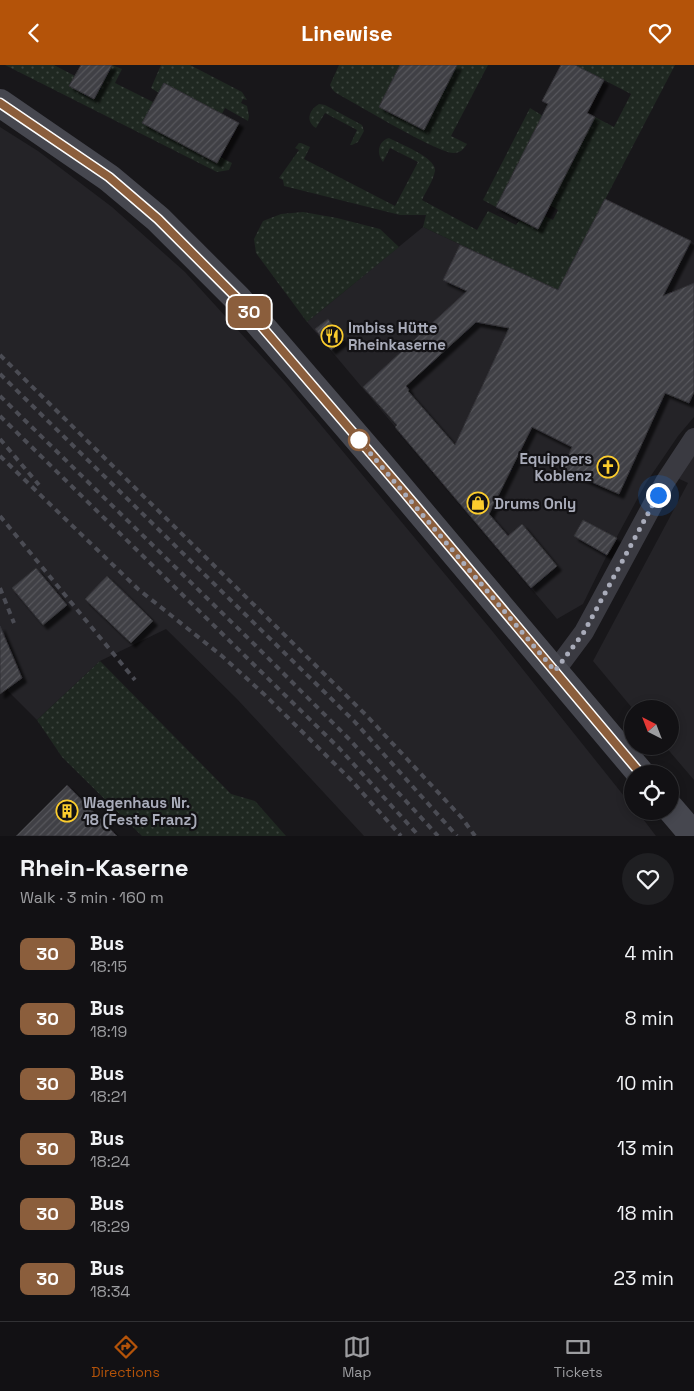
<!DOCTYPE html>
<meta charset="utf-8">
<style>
:root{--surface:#121114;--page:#1f1f22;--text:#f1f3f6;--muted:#9c9da0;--line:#313134;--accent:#b45309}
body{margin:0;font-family:"Space Grotesk",sans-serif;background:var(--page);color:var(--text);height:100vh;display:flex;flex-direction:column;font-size:19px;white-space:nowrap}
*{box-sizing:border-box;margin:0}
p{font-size:16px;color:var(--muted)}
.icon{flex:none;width:28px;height:28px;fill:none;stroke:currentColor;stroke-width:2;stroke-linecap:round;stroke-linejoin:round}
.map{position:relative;height:771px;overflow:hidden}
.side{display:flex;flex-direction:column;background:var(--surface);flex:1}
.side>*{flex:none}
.badge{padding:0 10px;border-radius:8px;font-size:18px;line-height:32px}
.needle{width:32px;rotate:318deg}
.tools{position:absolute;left:624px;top:635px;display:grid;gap:10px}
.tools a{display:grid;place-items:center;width:55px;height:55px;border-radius:50%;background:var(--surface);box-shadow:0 2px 8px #0003,0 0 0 1px var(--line);font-size:25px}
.you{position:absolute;width:25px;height:25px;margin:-12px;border:4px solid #fff;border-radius:50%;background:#1a73e8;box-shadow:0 0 0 8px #1a73e833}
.map>.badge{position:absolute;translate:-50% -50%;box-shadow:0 0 0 2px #fff}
.round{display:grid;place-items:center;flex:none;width:52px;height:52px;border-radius:26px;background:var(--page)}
.overview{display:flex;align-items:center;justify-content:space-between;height:85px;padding:0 20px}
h1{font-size:24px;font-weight:600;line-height:38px}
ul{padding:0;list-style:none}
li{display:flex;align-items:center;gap:15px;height:65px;padding:0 20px}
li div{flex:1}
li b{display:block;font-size:19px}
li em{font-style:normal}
li .badge{min-width:55px;font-weight:700;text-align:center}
header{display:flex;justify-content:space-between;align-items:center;height:65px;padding:0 20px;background:var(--accent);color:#fff;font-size:22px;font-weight:600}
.menu{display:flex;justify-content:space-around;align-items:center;height:70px;border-top:1px solid var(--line);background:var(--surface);font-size:14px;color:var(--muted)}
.menu a{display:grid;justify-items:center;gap:2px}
.menu .on{color:var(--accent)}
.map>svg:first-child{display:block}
.built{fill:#242327}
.green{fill:url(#green-dots)}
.building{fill:url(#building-hatch);stroke:#323136;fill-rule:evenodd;filter:url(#shadow)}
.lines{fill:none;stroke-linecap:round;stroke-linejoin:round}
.street{stroke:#3a3a41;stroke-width:20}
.secondary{stroke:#46474f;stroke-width:28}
.rail{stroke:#4b4c54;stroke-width:4;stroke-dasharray:6 5;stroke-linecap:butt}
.line-casing{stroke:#fff;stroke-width:11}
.line{stroke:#8b5e3c;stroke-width:8}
.walk{stroke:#a9acba;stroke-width:5;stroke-dasharray:0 9}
.stop-dot{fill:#fff;stroke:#8b5e3c;stroke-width:2.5}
.labels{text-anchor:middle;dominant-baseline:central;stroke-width:4.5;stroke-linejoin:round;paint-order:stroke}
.poi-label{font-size:15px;font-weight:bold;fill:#a9acba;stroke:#131215;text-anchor:start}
</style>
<header><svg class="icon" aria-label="back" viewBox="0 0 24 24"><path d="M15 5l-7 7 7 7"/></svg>Linewise<svg class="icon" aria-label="heart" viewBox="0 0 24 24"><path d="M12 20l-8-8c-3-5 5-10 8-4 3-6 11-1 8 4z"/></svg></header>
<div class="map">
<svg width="694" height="771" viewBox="0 0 694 771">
<defs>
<pattern id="green-dots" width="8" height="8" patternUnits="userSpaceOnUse" patternTransform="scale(1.25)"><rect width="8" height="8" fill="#1f2821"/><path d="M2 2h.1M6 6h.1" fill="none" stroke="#3d443f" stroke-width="1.8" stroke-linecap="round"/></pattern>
<pattern id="building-hatch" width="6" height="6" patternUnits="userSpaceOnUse" patternTransform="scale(1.25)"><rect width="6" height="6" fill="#3f3f44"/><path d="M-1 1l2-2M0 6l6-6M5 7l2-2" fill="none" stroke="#58585d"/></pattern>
<filter id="shadow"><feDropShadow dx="4.5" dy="4.5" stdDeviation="1" flood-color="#0009"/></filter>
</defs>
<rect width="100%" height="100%" fill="#18171a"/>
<g class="built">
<polygon points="0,62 38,86 112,142 185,207 286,318 493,567 632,741 632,746 637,746 656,771 364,771 237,634 166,564 100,596 37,655 0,618"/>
<polygon points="605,134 694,178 694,352 678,371 646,418 607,490 583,539 557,554 307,257 423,162 558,225"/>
<polygon points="694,391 694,715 665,681 670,681 670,644 633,644 593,596 688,418 673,411"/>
</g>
<g class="green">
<polygon points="5,0 54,0 75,11 69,20 112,0 122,4 115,18 153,37 143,58 216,98 220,92 232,98 229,105 217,107"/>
<polygon points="161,0 190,0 242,27 247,35 243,34 241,38 247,41 249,51 248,56 225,43 222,49 164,18 159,28 151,23"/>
<path d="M339,0H401L424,65L457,0H488L451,71L467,79C464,84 460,88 454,88C439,89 355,38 336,28L332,24L330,20Z"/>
<path d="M575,0H675L558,225L423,162L426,150H400L284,121L283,115L279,113L299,85L295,83L299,78H301L310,82L304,94L395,141L418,97L390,83L383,97C376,89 378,76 389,73C400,79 437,93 435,106C433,116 426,126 422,135L477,165L488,146L516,160L520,155L538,164L545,151L553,155L558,145L550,140L595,52L614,62L631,29Z"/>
<path d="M319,39L325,40L362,60L364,66L358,77L352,80H350L357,65L325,48L316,63C305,56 309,45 319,39Z"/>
<polygon points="530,43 543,51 496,142 483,135"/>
<polygon points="303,147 337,153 380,164 399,182 307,257 256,188 254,174 263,156 281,149"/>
<polygon points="100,596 231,729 255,736 286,771 142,771 62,692 37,655"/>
</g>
<g class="building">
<polygon points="81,0 112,0 94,34 69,21"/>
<polygon points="400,0 457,0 424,65 379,42"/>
<polygon points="561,0 575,0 604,15 587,48 595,52 538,164 496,142 548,39 542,36"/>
<polygon points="164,18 239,58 217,98 142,58"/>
<path d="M605,134L691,176L663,231L694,218V327L689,338L665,328L619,429L562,404L572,382L532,362L499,429L498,428L499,429L489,449L508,471L522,459L557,501L531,523L395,362L397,360L363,322L467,226L443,215L460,180L558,225ZM476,257L509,263L455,380L408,326L409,325L406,321Z"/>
<polygon points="328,254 344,275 331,285 315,264"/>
<polygon points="583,455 617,473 607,490 574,471"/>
<polygon points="36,503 67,540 43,560 12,523"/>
<polygon points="107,511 153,556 131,578 85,534"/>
<polygon points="0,561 22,613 0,629"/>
<polygon points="67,720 117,771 16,771"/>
</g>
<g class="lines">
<polyline class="street" points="555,606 584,567 665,417 694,373"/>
<g class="secondary">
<polyline points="0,38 109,113 158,154 238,234 379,398 641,709"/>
<polyline points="670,743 694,771"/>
</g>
<g class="rail">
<polyline points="0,290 366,650 462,753 475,771"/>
<polyline points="0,309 354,656 457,771"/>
<polyline points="0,331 256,581 350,675 438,771"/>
<polyline points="0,351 339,683 419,771"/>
<polyline points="0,374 39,420"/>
<polyline points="0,391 138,524 222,591 266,631 351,715 401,771"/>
<polyline points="0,451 135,615"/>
<polyline points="0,523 14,558"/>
</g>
</g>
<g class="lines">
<g class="line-casing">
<polyline id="line" points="0,38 109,112 158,154 238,234 404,427 641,709"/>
</g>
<use href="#line" class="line"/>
<polyline class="walk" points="359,375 555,606 584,567 658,430"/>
</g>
<defs>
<g id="restaurant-ring" transform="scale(1.125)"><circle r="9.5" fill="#131215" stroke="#fccd2d" stroke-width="1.5"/><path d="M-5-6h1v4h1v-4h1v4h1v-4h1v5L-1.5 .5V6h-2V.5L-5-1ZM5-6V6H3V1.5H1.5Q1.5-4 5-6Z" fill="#fccd2d"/></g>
<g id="church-ring" transform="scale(1.125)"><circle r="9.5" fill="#131215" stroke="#fccd2d" stroke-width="1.5"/><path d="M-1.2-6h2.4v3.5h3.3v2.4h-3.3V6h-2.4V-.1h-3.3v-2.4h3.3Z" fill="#fccd2d"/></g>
<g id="shop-ring" transform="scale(1.125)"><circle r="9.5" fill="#131215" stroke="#fccd2d" stroke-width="1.5"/><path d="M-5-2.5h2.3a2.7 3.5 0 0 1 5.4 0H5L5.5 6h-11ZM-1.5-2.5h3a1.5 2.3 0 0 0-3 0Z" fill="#fccd2d"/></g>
<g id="building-ring" transform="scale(1.125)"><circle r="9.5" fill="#131215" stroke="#fccd2d" stroke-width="1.5"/><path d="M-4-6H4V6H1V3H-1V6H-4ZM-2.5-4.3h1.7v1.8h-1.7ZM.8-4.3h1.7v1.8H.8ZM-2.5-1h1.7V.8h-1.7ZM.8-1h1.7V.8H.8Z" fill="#fccd2d"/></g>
</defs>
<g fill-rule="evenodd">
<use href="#restaurant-ring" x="332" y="271"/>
<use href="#church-ring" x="608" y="402"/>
<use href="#shop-ring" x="478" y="438"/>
<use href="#building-ring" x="67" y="746"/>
</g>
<circle class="stop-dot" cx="359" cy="375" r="10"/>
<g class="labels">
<g class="poi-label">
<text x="348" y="262">Imbiss Hütte<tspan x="348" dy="17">Rheinkaserne</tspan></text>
<text x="592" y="393" text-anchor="end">Equippers<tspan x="592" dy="17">Koblenz</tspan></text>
<text x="494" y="438">Drums Only</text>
<text x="83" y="737">Wagenhaus Nr.<tspan x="83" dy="17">18 (Feste Franz)</tspan></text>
</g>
</g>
</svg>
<div class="tools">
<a><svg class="needle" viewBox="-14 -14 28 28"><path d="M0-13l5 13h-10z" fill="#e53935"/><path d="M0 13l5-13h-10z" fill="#9c9da0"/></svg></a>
<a><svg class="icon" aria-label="locate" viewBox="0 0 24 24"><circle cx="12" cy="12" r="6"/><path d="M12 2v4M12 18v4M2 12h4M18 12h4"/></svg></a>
</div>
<div class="you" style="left:658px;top:430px"></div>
<b class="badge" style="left:249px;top:247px;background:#8b5e3c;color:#fff">30</b>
</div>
<section class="side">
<div class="overview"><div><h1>Rhein-Kaserne</h1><p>Walk · 3 min · 160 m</p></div><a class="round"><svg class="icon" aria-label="heart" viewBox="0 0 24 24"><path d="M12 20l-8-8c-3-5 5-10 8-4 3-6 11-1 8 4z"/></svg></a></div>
<ul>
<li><span class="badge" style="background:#8b5e3c;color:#fff">30</span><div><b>Bus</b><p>18:15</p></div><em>4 min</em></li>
<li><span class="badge" style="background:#8b5e3c;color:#fff">30</span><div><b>Bus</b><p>18:19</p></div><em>8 min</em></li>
<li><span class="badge" style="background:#8b5e3c;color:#fff">30</span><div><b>Bus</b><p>18:21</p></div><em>10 min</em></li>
<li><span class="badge" style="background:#8b5e3c;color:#fff">30</span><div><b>Bus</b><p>18:24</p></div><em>13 min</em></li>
<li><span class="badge" style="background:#8b5e3c;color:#fff">30</span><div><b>Bus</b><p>18:29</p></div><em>18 min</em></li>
<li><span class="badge" style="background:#8b5e3c;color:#fff">30</span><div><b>Bus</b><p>18:34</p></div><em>23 min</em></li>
</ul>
</section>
<nav class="menu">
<a class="on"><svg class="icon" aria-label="directions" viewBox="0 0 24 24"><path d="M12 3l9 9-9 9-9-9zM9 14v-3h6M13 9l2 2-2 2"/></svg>Directions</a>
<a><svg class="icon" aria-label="map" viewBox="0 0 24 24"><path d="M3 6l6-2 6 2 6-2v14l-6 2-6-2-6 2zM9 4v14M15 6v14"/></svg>Map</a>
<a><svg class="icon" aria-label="tickets" viewBox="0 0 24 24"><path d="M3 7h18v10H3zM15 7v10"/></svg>Tickets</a>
</nav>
